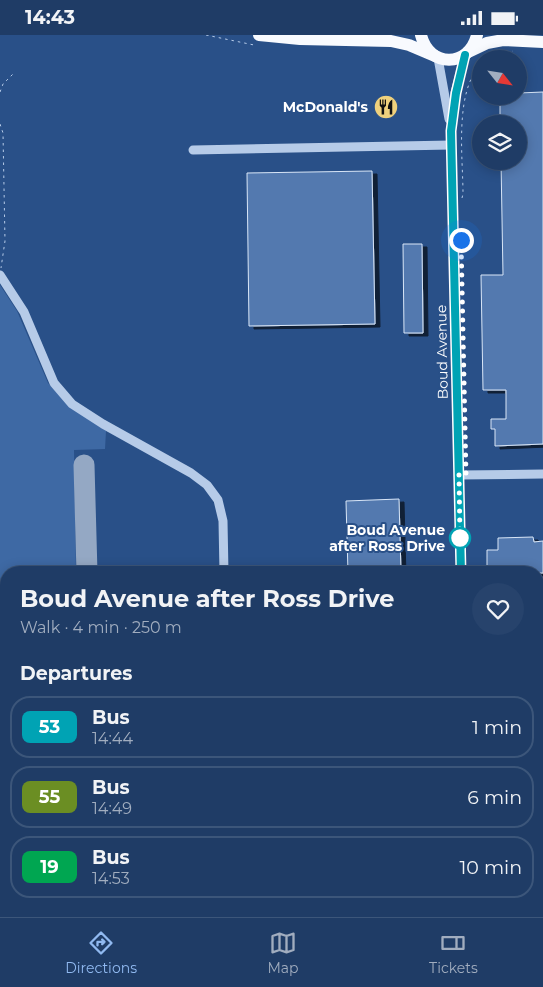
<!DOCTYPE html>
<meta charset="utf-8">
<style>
:root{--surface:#1f3c66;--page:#27436c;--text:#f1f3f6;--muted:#a1adbf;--line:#3c567a;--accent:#90b9f0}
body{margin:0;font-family:Montserrat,sans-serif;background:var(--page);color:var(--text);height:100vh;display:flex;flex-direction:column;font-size:19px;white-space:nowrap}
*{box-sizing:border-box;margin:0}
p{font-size:16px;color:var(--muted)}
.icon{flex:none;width:28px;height:28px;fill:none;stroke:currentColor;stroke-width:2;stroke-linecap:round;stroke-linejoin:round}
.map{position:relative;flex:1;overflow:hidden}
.panel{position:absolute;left:0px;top:531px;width:544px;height:351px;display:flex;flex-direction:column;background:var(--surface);border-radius:20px 20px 0 0;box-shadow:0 2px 12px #0003,0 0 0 1px var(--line)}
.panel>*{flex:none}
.badge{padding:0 10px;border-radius:8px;font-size:18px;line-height:32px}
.needle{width:32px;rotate:120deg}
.tools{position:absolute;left:472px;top:15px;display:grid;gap:10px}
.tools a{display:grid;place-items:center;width:55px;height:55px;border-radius:50%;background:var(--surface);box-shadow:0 2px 12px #0003,0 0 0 1px var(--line);font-size:25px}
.you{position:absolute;width:25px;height:25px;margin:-12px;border:4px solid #fff;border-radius:50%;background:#1a73e8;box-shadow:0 0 0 8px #1a73e833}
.map>.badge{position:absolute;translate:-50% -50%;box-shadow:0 0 0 2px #fff}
h2{padding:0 20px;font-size:19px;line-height:45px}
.round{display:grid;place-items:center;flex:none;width:52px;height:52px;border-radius:26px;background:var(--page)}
.summary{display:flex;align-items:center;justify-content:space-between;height:85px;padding:0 20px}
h1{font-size:24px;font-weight:700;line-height:38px}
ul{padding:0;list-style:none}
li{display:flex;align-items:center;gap:15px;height:62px;margin:0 10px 8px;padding:0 10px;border:2px solid var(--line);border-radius:20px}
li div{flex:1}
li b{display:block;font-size:19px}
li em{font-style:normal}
li .badge{min-width:55px;font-weight:700;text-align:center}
.status{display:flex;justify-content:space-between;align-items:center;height:35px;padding:0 25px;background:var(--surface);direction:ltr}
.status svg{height:14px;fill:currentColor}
.menu{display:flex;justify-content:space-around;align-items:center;height:70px;border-top:1px solid var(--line);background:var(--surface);font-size:14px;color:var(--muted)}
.menu a{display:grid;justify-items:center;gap:2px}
.menu .on{color:var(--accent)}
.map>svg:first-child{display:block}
.green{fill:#3e69a4}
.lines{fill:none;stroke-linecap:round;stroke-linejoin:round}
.taxiway{stroke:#94a8c4;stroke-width:21}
.building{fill:#5279af;stroke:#d9e6f7;filter:url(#shadow)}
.path{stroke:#b6cbe8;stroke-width:1;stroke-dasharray:2.5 4;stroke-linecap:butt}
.minor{stroke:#b6cbe8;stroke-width:9}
.major{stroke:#f8fafe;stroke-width:12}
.line-casing{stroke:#fff;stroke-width:11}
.line{stroke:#00a3b4;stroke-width:8}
.walk{stroke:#fff;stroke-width:5;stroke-dasharray:0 9}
.stop-dot{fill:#fff;stroke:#00a3b4;stroke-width:2.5}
.labels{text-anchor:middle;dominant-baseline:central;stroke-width:4;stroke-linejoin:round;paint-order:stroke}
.poi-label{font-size:14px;font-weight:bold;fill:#fff;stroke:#295088;text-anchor:end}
.street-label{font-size:14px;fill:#fff;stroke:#295088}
.stop-label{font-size:14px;font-weight:bold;fill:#fff;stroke:#295088;text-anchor:end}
</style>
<div class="status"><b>14:43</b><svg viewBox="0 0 49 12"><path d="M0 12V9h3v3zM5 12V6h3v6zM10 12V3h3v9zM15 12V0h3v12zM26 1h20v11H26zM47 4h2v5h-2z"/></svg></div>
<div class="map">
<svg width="543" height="882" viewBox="0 0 543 882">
<defs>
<filter id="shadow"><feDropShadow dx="5" dy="3" stdDeviation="0" flood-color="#0009"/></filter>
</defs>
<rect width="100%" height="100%" fill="#295088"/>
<g class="green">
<polygon points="0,250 17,276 48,348 69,371 106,396 105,414 74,415 76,537 6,538 6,592 0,593"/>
<polygon points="0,651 6,653 6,876 64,876 65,882 0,882"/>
</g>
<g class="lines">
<g class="taxiway">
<polyline points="84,430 87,538"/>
<polyline points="0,623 6,623"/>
<polyline points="84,876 84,882"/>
</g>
</g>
<g class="building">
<polygon points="543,57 543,409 495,411 495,394 491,394 491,384 506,384 506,355 483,355 481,240 503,240 501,126 519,126 519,89 500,89 500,61 519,61 519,58"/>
<polygon points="372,136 375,289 249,291 247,138"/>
<polygon points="403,209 422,209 423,298 404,298"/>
<polygon points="399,464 401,538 348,538 346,466"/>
<polygon points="533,502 534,507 543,506 543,538 487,538 487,515 498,515 498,503"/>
</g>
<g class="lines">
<g class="path">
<polyline points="206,0 254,10"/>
<polyline points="488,24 513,16"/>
<polyline points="0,57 3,49 14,38"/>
<polyline points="0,89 3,98 5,206 1,233"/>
<path d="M462,163L463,159C463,122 454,57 481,29"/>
<polyline points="538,567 543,567"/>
</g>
<g class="minor">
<polyline points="438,23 449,84"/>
<polyline points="193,115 451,110"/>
<polyline points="0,240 24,277 54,348 72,369 103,389 191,438 207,450 218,465 223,486 224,538"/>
<polyline points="459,440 543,439"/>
<polyline points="461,538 451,96 455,58 465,20"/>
<polyline points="538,576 543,576"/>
<polyline points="538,850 543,836"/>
<polyline points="205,876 205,882"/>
<polyline points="267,876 268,882"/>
<polyline points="427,876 430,882"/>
<polyline points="525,882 527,876"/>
</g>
<g class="major">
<polyline points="259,0 300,4 391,6 409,10 435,21"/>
<path d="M421,0C429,33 469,33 477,0"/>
<polyline points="468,17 487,8 503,5 543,7"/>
</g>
</g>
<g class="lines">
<g class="line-casing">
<polyline id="line" points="461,538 451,96 456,58 465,20"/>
</g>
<use href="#line" class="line"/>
<polyline class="walk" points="460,503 459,440 466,440 461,205"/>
</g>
<defs>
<g id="restaurant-disc" transform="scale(1.25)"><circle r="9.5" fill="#efd17d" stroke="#295088"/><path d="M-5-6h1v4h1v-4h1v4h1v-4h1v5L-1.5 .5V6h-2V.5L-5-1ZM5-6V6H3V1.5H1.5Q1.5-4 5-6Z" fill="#111"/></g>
</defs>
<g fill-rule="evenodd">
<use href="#restaurant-disc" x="386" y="72"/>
</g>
<circle class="stop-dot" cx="460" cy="503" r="10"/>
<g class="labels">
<g class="poi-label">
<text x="368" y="72">McDonald's</text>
</g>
<g class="street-label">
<text transform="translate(442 317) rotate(-91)">Boud Avenue</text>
</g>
<g class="stop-label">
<text x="445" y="495">Boud Avenue<tspan x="445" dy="16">after Ross Drive</tspan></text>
</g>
</g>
</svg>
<div class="tools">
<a><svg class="needle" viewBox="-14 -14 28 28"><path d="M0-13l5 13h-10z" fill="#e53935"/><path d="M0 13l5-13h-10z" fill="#a1adbf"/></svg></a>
<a><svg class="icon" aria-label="layers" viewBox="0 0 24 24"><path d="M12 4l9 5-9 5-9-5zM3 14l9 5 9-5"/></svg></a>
</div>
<div class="you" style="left:461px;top:205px"></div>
<section class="panel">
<div class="summary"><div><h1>Boud Avenue after Ross Drive</h1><p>Walk · 4 min · 250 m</p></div><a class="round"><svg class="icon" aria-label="heart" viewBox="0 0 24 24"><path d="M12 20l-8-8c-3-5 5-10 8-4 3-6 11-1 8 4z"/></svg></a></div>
<h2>Departures</h2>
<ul>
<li><span class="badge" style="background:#00a3b4;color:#fff">53</span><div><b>Bus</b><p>14:44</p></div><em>1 min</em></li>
<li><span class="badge" style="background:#6b8e23;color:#fff">55</span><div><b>Bus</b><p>14:49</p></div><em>6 min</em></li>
<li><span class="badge" style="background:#00a651;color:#fff">19</span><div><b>Bus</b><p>14:53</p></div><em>10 min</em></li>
</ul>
</section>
</div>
<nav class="menu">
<a class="on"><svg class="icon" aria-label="directions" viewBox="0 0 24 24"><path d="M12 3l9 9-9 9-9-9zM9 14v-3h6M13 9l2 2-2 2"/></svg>Directions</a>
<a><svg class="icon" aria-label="map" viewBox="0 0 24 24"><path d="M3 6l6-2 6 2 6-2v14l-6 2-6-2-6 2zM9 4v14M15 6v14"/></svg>Map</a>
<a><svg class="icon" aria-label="tickets" viewBox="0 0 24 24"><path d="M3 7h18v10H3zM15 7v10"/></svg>Tickets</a>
</nav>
